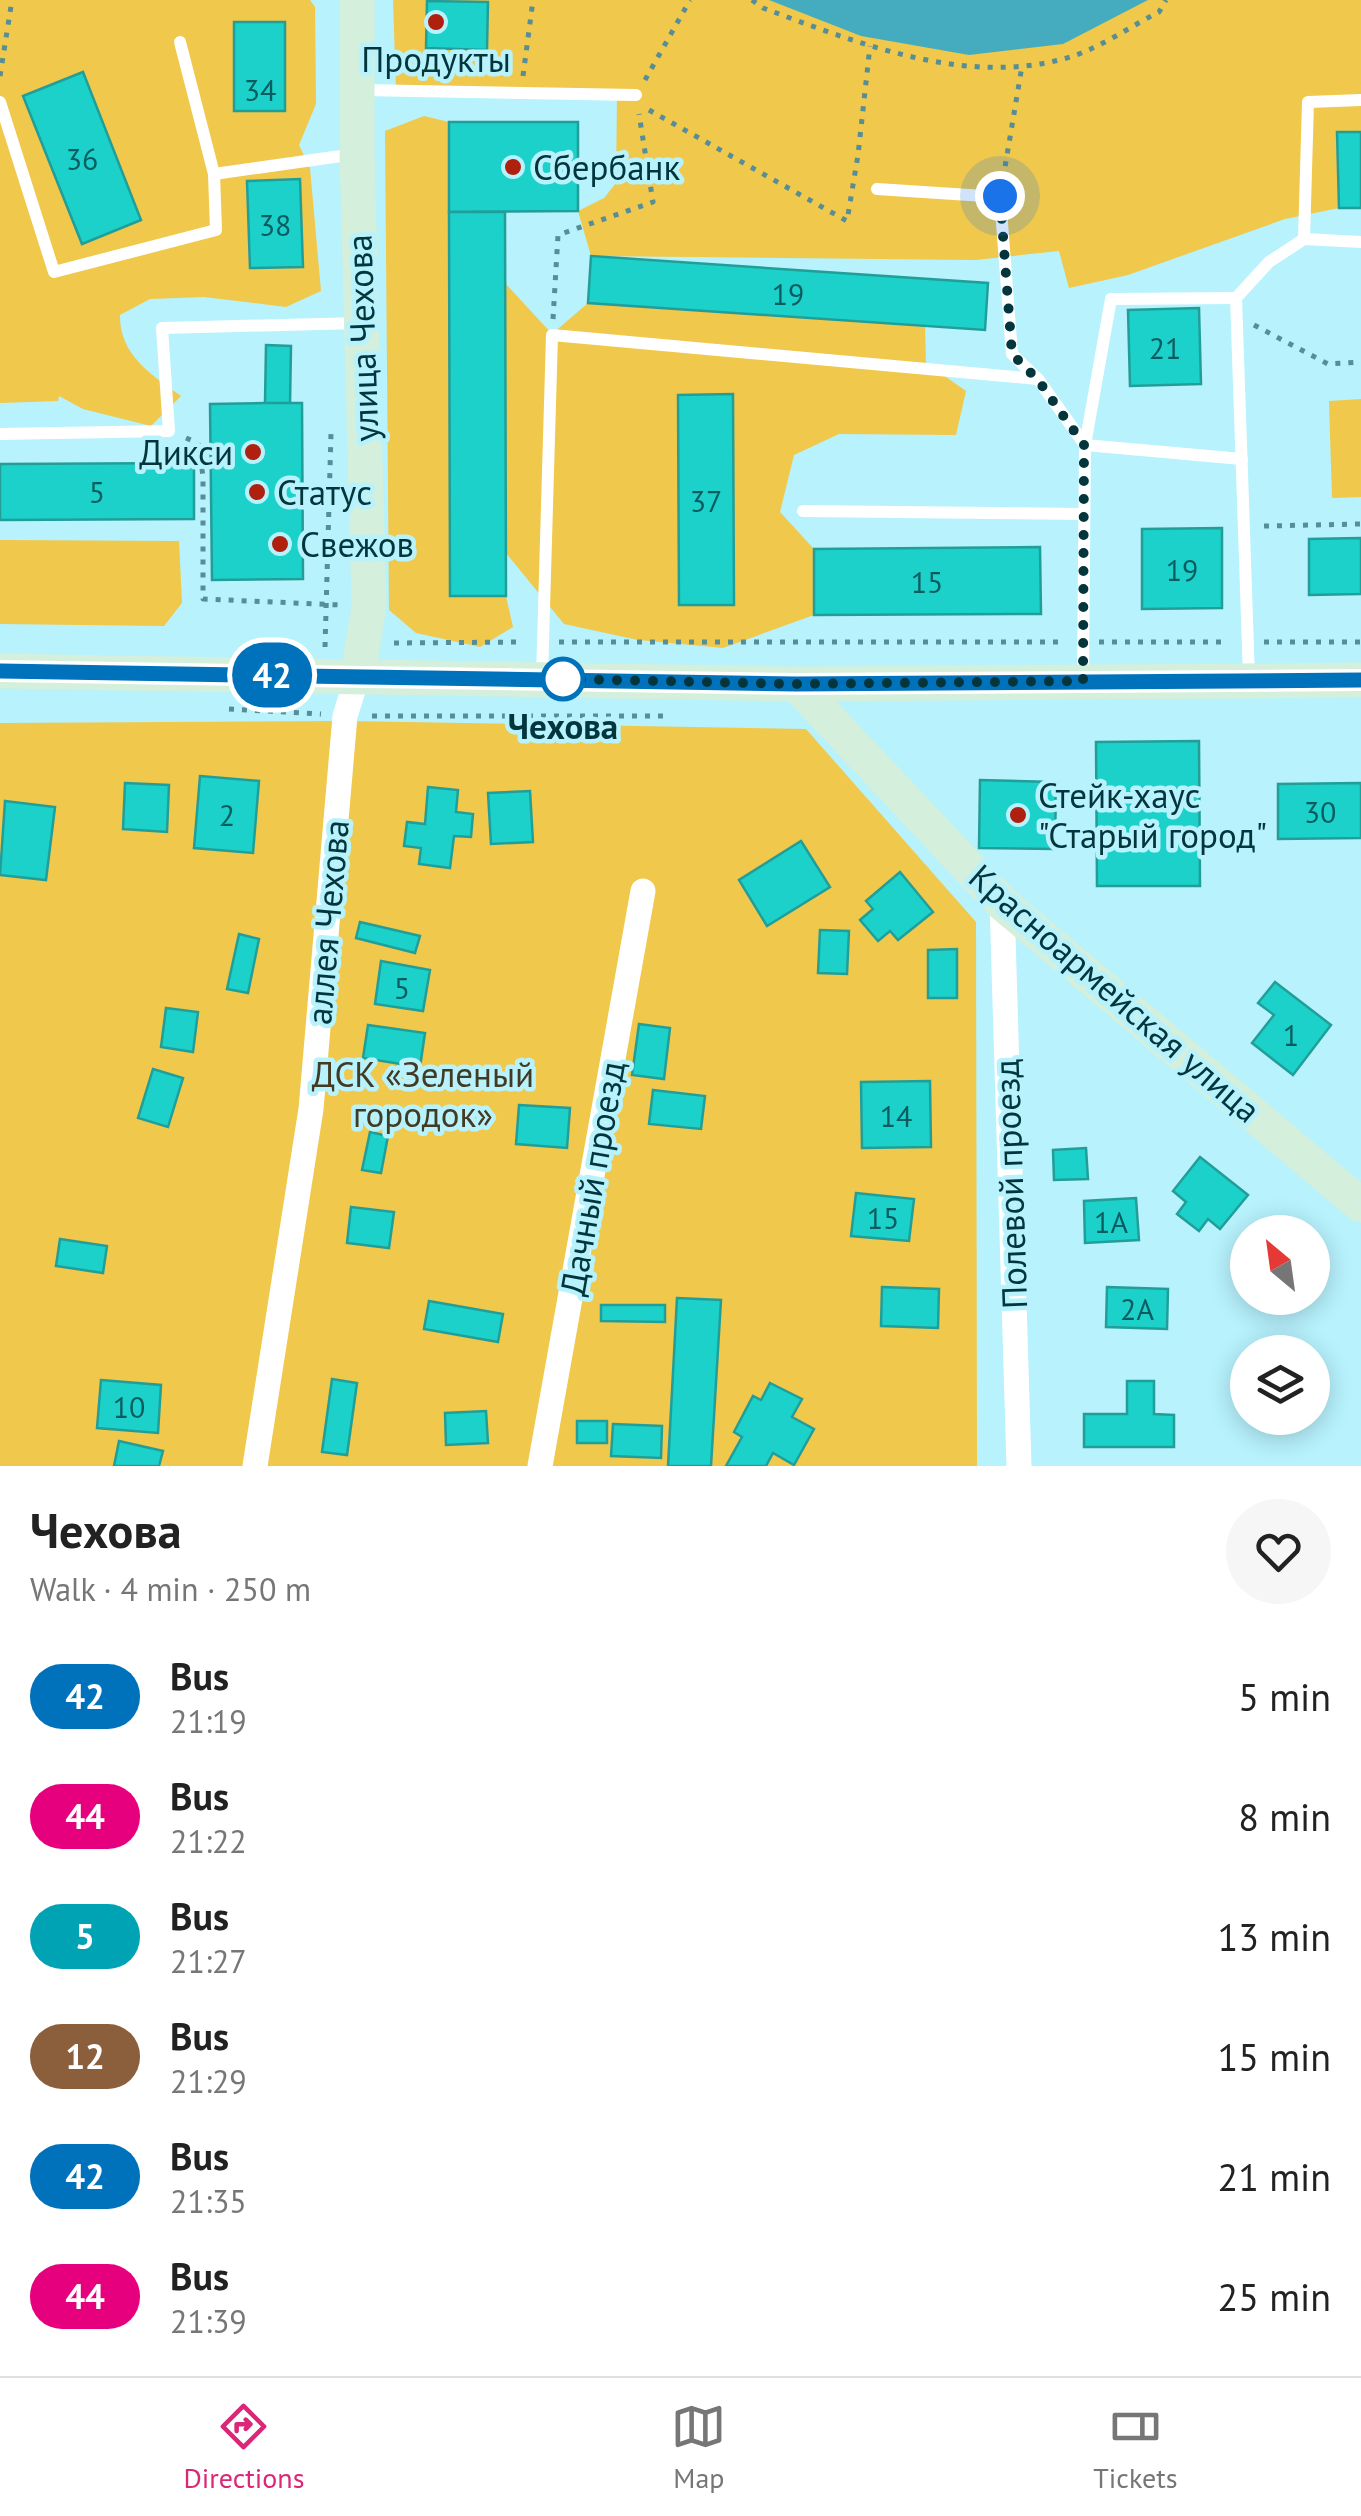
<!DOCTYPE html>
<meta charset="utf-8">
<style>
:root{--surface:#fff;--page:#f6f6f6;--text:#222;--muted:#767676;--line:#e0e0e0;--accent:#db2777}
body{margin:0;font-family:"PT Sans",sans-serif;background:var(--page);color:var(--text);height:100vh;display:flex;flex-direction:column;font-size:38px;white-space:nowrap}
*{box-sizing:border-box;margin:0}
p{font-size:32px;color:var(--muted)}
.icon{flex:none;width:55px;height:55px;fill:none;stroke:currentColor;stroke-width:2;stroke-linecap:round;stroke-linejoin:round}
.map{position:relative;height:1466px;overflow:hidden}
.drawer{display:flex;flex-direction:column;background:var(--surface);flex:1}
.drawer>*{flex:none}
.badge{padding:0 20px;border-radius:32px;font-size:35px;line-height:65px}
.needle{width:65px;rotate:331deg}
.tools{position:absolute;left:1230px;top:1215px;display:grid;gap:20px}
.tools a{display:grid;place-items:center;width:100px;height:100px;border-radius:50%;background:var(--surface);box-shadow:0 5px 25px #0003;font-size:50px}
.you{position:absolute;width:50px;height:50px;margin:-25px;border:8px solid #fff;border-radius:50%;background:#1a73e8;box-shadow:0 0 0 15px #1a73e833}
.map>.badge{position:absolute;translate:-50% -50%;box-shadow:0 0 0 5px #fff}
.round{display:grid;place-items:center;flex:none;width:105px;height:105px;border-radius:52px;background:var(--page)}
.summary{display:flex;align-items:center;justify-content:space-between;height:170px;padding:0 30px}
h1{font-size:48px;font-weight:700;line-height:75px}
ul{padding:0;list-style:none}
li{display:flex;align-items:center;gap:30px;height:120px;padding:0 30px}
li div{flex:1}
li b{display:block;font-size:38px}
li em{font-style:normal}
li .badge{min-width:110px;font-weight:700;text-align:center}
.tabs{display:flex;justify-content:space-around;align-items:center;height:140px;border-top:2px solid var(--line);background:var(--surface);font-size:28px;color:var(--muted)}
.tabs a{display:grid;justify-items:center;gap:5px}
.tabs .selected{color:var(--accent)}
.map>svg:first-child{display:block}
.green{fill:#f0c84b}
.water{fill:#44acbe}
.building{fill:#1cd1ca;stroke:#229e99;stroke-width:2.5}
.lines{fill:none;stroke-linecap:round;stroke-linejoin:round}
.path{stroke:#578d97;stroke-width:5;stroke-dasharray:5 8;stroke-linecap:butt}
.lane{stroke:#fff;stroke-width:12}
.street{stroke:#fff;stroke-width:25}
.secondary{stroke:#d4efdb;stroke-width:35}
.line-casing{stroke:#fff;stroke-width:22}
.line{stroke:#0072bc;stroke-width:15}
.walk{stroke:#03353d;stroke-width:10;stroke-dasharray:0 18}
.poi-dot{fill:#af200f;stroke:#b7f2fd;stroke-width:4}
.stop-dot{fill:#fff;stroke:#0072bc;stroke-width:5}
.labels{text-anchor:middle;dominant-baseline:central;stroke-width:9;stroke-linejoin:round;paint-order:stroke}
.number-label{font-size:30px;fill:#095c60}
.poi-label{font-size:35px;fill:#03353d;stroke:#b7f2fd;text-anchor:start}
.street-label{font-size:35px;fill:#03353d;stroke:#b7f2fd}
.stop-label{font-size:35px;font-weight:bold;fill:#03353d;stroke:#b7f2fd}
.park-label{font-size:35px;fill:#423a23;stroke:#b7f2fd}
</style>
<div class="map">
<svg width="1361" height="1466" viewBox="0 0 1361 1466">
<rect width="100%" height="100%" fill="#b7f2fd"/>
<g class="green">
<path d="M0,0H310L315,7L316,104L299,145L310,168L321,291L286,307L204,297L150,299L120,315C119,354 151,375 181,396L151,426L83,409L59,396L58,401L0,403Z"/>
<polygon points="393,0 1361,0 1361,132 1337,133 1339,208 1285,219 1128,275 1069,288 1059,251 975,260 591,256 578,211 604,198 616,183 617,95 396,91"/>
<polygon points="424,116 449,122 450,596 506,596 513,627 480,647 416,633 389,610 385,131"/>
<polygon points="505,283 552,334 588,303 925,326 926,363 966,391 956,435 839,434 794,455 780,512 814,549 814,615 723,648 638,640 564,624 506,553"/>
<polygon points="1361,399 1361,497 1332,498 1329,401"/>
<polygon points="0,540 179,541 182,603 164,626 0,624"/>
<polygon points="345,721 806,729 976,922 977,1466 0,1466 0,723"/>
</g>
<polygon class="water" points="769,0 1148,0 1063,44 969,55 861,36"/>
<g class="building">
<polygon points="427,1 488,2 487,50 426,48"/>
<rect x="234" y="22" width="51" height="89"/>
<polygon points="83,72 141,220 82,244 23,96"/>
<polygon points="449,122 578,122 578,211 449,212"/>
<polygon points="1337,132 1361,132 1361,208 1339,208"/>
<polygon points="300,179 303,267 250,268 247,181"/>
<polygon points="449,212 505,212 506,596 450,596"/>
<polygon points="591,256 988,283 985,330 588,303"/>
<polygon points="1199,308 1201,384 1130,386 1128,310"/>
<polygon points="266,345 291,346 290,404 265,403"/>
<polygon points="733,394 734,605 679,605 678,395"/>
<polygon points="265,403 302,403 303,579 212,580 210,404"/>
<polygon points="194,463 194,519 0,520 0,464"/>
<polygon points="1222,528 1222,608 1142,609 1142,529"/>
<polygon points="1361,538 1361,594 1309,595 1309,539"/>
<polygon points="1040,547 1041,614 814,615 814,549"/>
<polygon points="1199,741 1200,886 1097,886 1096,742"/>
<polygon points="200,776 259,781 253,853 194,848"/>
<polygon points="980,780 1056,782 1055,849 979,848"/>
<polygon points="125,783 169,785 167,832 123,829"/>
<polygon points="1361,783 1361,838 1278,839 1278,784"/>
<polygon points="428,787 458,790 456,812 473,814 471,837 454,836 450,868 419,864 421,848 404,846 407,822 425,824"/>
<polygon points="530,791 533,842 491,844 488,793"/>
<polygon points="5,801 55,807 46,880 0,875"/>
<polygon points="801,841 830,887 767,926 739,880"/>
<polygon points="900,872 933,912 898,940 890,931 878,941 860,920 873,909 866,901"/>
<polygon points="360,922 420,936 415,953 356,938"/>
<polygon points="820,930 849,931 847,974 818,973"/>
<polygon points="239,934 259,939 248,993 227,989"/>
<polygon points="957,949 957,998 928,998 928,950"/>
<polygon points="381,961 430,970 423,1011 375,1004"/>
<polygon points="1275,982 1331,1025 1293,1075 1252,1043 1274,1015 1258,1003"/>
<polygon points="166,1008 198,1012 193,1052 161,1047"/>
<polygon points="639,1024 670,1028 664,1079 632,1075"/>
<polygon points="368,1025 425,1033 420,1067 363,1058"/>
<polygon points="153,1069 183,1078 168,1127 138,1118"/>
<polygon points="930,1081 931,1147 862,1148 861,1082"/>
<polygon points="653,1090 705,1096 701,1129 649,1124"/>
<polygon points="519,1105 570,1108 567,1148 516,1144"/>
<polygon points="370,1132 388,1136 381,1173 362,1170"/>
<polygon points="1086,1148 1088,1179 1054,1180 1053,1150"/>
<polygon points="1200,1157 1248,1195 1220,1229 1208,1219 1199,1231 1177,1214 1186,1202 1173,1191"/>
<polygon points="856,1193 914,1199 909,1241 851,1236"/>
<polygon points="1136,1198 1139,1240 1085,1243 1084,1201"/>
<polygon points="351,1207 394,1212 389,1248 347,1243"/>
<polygon points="60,1239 107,1246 103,1273 56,1266"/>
<polygon points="882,1287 939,1289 938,1328 881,1326"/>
<polygon points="1107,1287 1168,1289 1167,1329 1106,1327"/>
<polygon points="677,1298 721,1300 711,1466 668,1466"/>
<polygon points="429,1301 503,1314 498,1342 424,1329"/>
<polygon points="601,1305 665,1305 665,1322 601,1321"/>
<polygon points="332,1379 357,1383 347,1455 322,1452"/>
<polygon points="101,1380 161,1385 158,1433 97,1428"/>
<polygon points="1127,1381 1154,1381 1154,1414 1174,1415 1174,1447 1084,1447 1084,1414 1127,1414"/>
<polygon points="770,1383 802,1399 792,1417 814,1429 794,1465 773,1453 766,1466 726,1466 742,1437 734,1432 753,1396 761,1400"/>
<polygon points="486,1411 488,1443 446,1445 445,1413"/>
<rect x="577" y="1421" width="30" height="22"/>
<polygon points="613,1424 662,1426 661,1458 611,1456"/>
<polygon points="119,1441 163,1451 159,1466 114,1466"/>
</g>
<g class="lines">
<g class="path">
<path d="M752,0L763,8C858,43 968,88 1070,57C1100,48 1131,26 1159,12L1166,0"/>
<polyline points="0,76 12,0"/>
<polyline points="523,76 533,0"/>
<polyline points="645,80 690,0"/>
<polyline points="649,110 847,221 858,155 870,46"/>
<polyline points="1003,179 1022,66"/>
<polyline points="553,319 558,235 653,202 639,114"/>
<polyline points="1254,325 1328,364 1361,362"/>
<polyline points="186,438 198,443 203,476 203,599 341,605"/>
<polyline points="1264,526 1361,524"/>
<polyline points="559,642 1063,642"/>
<polyline points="1099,642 1228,642"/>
<polyline points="1264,642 1361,642"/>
<polyline points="394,643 523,642"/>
<polyline points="325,647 331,433"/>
<polyline points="229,709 321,714"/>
<polyline points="372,716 666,716"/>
</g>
<g class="lane">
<polyline points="180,42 214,174"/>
<polyline points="361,90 636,95"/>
<polyline points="0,102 54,272 216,230 214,174 355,154"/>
<polyline points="877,189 1000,197 1012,354 1038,379"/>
<polyline points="1304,239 1308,102 1361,100"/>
<polyline points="1236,298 1111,299 1085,445 1242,459"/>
<polyline points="0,434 169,431 162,328 359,323"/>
<polyline points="803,511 1084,514"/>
<polyline points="542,677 552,335 1038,379 1085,445 1083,679"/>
<polyline points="1249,677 1236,298 1269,262 1304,239 1361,242"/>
</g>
<g class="street">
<polyline points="1002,903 1019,1466"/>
<polyline points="255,1466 311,1109 345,716 358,675"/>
<polyline points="540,1466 643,891"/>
</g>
<g class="secondary">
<polyline points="357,0 357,154 369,606 358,675"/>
<polyline points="0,671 796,684 1361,680"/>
<polyline points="796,684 1002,903 1361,1205"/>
</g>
</g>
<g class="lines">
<g class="line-casing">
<polyline id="line" points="0,671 796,684 1361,680"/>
</g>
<use href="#line" class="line"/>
<polyline class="walk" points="563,679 796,684 1083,681 1084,445 1038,380 1012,354 1000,196"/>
</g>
<g class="poi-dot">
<circle cx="436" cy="22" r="10"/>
<circle cx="513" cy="167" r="10"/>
<circle cx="253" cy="452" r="10"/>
<circle cx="257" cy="492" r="10"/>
<circle cx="280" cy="544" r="10"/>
<circle cx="1018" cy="815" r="10"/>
</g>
<circle class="stop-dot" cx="563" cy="679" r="20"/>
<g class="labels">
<g class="number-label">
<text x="260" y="89">34</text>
<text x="82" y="158">36</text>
<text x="275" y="224">38</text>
<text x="788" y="293">19</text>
<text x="1165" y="347">21</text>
<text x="97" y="491">5</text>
<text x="706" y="500">37</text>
<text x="1182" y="569">19</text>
<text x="927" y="581">15</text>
<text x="1320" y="811">30</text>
<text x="227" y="814">2</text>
<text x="402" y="987">5</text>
<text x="1291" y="1034">1</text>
<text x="896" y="1115">14</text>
<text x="883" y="1217">15</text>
<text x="1111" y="1221">1А</text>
<text x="1137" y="1308">2А</text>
<text x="129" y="1406">10</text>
</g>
<g class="poi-label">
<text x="436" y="59" text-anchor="middle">Продукты</text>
<text x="533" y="167">Сбербанк</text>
<text x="233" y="452" text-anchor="end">Дикси</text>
<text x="277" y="492">Статус</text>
<text x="300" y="544">Свежов</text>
<text x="1038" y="795">Стейк-хаус<tspan x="1038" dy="40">"Старый город"</tspan></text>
</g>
<g class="street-label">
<text transform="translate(362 338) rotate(-92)">улица Чехова</text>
<text transform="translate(327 922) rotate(-85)">аллея Чехова</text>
<text transform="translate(1115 993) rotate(41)">Красноармейская улица</text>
<text transform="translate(592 1178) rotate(-80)">Дачный проезд</text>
<text transform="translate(1010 1184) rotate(-92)">Полевой проезд</text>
</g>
<g class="stop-label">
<text x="563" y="726">Чехова</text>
</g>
<g class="park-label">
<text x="423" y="1074">ДСК «Зеленый<tspan x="423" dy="40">городок»</tspan></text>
</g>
</g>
</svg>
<div class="tools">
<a><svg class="needle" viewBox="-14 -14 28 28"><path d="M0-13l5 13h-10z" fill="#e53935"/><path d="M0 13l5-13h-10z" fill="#767676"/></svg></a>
<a><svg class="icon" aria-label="layers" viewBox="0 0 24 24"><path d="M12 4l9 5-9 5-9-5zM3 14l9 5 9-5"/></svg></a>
</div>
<div class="you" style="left:1000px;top:196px"></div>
<b class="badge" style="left:272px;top:675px;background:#0072bc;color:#fff">42</b>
</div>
<section class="drawer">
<div class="summary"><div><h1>Чехова</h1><p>Walk · 4 min · 250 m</p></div><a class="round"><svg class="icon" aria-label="heart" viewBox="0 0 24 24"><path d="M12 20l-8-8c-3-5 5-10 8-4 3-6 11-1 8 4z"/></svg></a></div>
<ul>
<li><span class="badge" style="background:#0072bc;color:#fff">42</span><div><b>Bus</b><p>21:19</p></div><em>5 min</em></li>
<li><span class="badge" style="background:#e6007e;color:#fff">44</span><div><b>Bus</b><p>21:22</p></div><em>8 min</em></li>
<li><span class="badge" style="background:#00a3b4;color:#fff">5</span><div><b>Bus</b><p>21:27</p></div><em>13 min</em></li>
<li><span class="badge" style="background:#8b5e3c;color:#fff">12</span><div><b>Bus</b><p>21:29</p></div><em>15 min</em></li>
<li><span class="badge" style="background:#0072bc;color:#fff">42</span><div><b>Bus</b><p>21:35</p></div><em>21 min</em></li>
<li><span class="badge" style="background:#e6007e;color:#fff">44</span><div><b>Bus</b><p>21:39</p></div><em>25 min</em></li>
</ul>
</section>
<nav class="tabs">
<a class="selected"><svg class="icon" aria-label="directions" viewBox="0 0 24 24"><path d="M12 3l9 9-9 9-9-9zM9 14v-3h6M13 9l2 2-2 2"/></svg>Directions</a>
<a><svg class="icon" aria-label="map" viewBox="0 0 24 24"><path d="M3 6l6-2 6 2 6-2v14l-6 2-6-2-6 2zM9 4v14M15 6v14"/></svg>Map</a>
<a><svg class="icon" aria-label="tickets" viewBox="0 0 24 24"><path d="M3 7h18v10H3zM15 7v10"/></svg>Tickets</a>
</nav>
